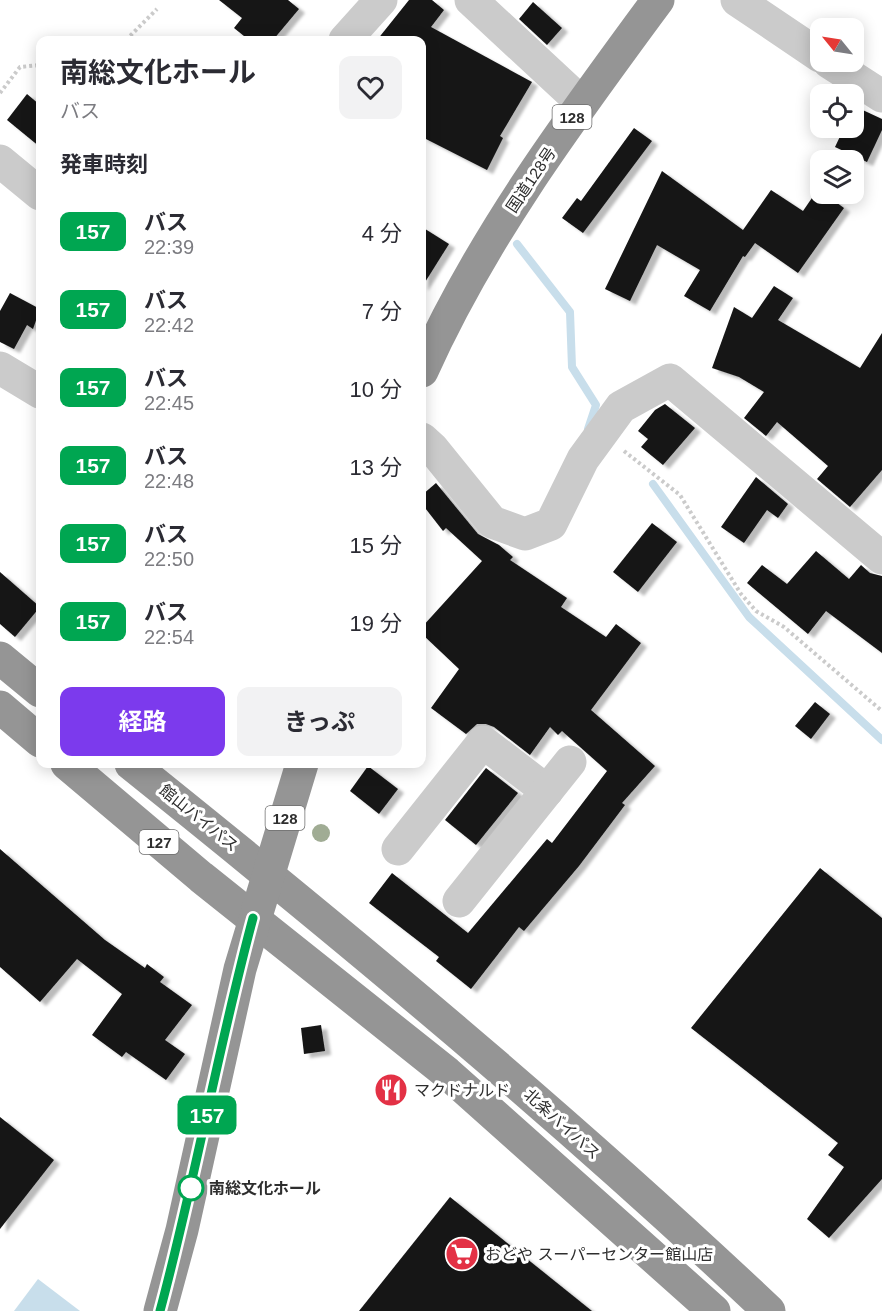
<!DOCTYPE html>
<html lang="ja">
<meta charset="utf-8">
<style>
:root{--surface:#fff;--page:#f2f2f3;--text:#2b2b33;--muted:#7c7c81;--accent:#7c3aed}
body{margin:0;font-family:Arial,"Noto Sans JP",sans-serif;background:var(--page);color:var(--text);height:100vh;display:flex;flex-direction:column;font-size:22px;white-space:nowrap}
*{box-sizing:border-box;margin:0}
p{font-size:20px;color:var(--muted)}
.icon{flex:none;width:33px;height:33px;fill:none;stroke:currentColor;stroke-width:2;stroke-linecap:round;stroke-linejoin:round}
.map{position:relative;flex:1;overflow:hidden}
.details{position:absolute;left:36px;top:36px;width:390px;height:732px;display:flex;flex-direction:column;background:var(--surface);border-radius:12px;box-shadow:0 3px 15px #0003}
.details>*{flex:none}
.badge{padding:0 12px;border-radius:9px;font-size:21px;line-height:39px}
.needle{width:39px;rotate:300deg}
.tools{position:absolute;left:810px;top:18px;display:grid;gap:12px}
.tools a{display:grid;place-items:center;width:54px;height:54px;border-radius:12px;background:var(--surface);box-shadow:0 3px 15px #0003;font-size:30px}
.map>.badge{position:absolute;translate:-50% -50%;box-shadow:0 0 0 3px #fff}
h2{padding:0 24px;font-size:22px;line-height:54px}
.round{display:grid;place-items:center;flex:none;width:63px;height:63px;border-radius:12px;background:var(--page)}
.overview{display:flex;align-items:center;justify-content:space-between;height:102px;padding:0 24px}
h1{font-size:28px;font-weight:700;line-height:45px}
.button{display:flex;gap:12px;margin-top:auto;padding:12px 24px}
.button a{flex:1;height:69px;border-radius:12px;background:var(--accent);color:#fff;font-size:24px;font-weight:700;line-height:69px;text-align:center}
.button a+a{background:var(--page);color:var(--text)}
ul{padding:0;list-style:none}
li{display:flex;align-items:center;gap:18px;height:78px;padding:0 24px}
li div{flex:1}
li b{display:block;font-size:22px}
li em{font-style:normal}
li .badge{min-width:66px;font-weight:700;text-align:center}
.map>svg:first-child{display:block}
.water{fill:#c8deeb}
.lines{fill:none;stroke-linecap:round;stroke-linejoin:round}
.stream{stroke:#c8deeb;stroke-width:8}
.building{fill:#151515;filter:url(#shadow)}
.path{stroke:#cbcbcb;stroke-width:4;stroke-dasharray:3 3;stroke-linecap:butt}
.minor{stroke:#cbcbcb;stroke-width:33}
.highway{stroke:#959595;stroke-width:33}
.tree{fill:#a0ac94}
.line-casing{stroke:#fff;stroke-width:14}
.line{stroke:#00a651;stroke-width:9}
.stop-dot{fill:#fff;stroke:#00a651;stroke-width:3}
.labels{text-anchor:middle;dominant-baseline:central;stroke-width:6;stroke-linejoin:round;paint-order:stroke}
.shield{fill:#fff;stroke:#6d6d6d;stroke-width:1.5}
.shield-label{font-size:15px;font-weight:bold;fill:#2e2e2e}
.street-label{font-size:16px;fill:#2e2e2e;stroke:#fff}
.poi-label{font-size:16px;fill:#2e2e2e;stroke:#fff;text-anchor:start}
.stop-label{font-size:16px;font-weight:bold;fill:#2e2e2e;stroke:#fff;text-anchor:start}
</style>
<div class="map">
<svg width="882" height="1311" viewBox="0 0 882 1311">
<defs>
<filter id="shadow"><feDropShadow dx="6" dy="4" stdDeviation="1.5" flood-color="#0004"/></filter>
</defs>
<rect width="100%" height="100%" fill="#fff"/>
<polygon class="water" points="38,1279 80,1311 14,1311"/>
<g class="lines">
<g class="stream">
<polyline points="517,244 570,312 572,367 596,405 588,429"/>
<polyline points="653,484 749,617 882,740"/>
</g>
</g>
<g class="building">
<polygon points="219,0 288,0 299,9 273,40 249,40 234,28 242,18"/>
<polygon points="409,0 432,0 444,10 431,27 532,82 500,136 503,138 487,170 422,137 422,40 377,40"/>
<polygon points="533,2 562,28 547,45 519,19"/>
<polygon points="27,94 40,105 40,147 7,120"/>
<polygon points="854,106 882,119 882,130 867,162 835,147 844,128 854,128"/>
<polygon points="634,128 652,141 583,233 562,218 577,198 581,201"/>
<polygon points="662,171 743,230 771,190 803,211 818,189 844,208 798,273 755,243 745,257 743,256 710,311 684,296 700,270 657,245 630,301 605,289"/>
<polygon points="422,227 449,244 422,287"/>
<polygon points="774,286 793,298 778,320 860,368 882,333 882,470 850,507 817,479 828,466 777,422 766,436 744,418 764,392 739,377 712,368 734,307 752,318"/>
<polygon points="10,293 40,309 33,329 27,325 14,349 0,342 0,311"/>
<polygon points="665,404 695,428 663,465 641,447 648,439 638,431 655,410"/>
<polygon points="756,477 788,504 778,518 767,510 744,543 721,527"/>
<polygon points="436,483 478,534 499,545 513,557 510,560 567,598 561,607 606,637 616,624 641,643 591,710 655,766 622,803 625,805 579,866 524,931 519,927 471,989 436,961 439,957 369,903 392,873 468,933 547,839 552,843 607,771 562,731 558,735 550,727 530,755 494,727 486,724 477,724 466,734 431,708 459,669 422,634 422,627 482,561 446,528 443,531 422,504 422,495"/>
<polygon points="652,523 677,542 638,592 613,572"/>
<polygon points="816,551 849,579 861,565 870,573 882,576 882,653 826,611 808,634 747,583 762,565 787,584"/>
<polygon points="0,572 40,607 15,637 0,624"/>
<polygon points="815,702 830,714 811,739 795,726"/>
<polygon points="368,766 398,789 379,814 350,791"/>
<polygon points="486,768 518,793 476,845 445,820"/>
<polygon points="0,849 105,940 145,968 147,964 164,977 160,982 192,1005 165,1040 185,1054 166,1080 126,1052 122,1057 92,1035 122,994 77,959 40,1002 0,967"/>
<polygon points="820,868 882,918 882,1179 829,1238 807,1219 844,1167 828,1155 838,1143 691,1028"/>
<polygon points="321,1025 325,1051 304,1054 301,1028"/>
<polygon points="0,1117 54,1160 0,1229"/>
<polygon points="450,1197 592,1311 359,1311"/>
</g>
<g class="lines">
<g class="path">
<polyline points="126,40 157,9"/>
<polyline points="0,93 20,67 40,65"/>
<polyline points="624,451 680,495 741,594 756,611 784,627 882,711"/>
</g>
<g class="minor">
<polyline points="471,0 582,103"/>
<polyline points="737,0 820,56"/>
<polyline points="345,40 381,0"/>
<polyline points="829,62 882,96"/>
<polyline points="0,161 40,194"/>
<polyline points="0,368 40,392"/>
<polyline points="422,439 433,449 492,522 525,534 551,524 583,459 621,407 670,380 882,558"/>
<polyline points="398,849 483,742 547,791"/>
<polyline points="459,901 570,762"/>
</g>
<g class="highway">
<path d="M422,371C482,237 571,118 658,0"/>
<polyline points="0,658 40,691"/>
<polyline points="0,707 40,741"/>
<polyline points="67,764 201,877 447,1073 714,1311"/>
<path d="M131,764C349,939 565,1118 769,1311"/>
<polyline points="160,1311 182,1230 240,969 302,764"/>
</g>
</g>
<circle class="tree" cx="321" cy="833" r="9"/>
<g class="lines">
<g class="line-casing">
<path id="line" d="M160,1311C195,1181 218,1048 253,918"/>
</g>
<use href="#line" class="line"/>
</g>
<defs>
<g id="restaurant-disc" transform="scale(1.725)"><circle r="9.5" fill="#e33145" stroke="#fff"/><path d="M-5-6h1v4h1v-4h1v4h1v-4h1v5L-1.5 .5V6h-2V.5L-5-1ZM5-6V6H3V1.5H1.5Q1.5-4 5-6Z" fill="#fff"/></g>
<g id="supermarket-disc" transform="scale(1.725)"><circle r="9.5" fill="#e33145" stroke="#fff"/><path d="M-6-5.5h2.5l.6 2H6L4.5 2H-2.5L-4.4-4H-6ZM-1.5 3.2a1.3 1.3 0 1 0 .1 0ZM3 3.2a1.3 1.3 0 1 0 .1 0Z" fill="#fff"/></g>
</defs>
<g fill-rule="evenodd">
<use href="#restaurant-disc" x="391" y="1090"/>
<use href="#supermarket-disc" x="462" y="1254"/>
</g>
<circle class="stop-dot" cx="191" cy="1188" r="12"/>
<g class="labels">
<g class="shield">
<rect x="552.5" y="105" width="39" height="24" rx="4.5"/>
<rect x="265.5" y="806" width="39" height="24" rx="4.5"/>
<rect x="139.5" y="830" width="39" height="24" rx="4.5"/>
</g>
<g class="shield-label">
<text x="572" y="117">128</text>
<text x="285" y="818">128</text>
<text x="159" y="842">127</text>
</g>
<g class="street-label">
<text transform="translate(531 180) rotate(-56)">国道128号</text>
<text transform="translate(199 818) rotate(39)">館山バイパス</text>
<text transform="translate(562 1124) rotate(42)">北条バイパス</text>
</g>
<g class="poi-label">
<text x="414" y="1090">マクドナルド</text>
<text x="485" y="1254">おどや スーパーセンター館山店</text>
</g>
<g class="stop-label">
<text x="209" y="1188">南総文化ホール</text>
</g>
</g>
</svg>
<div class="tools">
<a><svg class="needle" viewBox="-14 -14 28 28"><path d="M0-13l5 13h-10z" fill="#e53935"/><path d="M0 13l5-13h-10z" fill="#7c7c81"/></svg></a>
<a><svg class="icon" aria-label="locate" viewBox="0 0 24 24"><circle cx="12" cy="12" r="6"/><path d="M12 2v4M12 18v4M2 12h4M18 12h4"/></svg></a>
<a><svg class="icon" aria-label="layers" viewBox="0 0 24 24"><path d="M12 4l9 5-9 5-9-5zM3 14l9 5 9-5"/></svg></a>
</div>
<b class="badge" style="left:207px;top:1115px;background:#00a651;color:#fff">157</b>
<section class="details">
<div class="overview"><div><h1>南総文化ホール</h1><p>バス</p></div><a class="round"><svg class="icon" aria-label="heart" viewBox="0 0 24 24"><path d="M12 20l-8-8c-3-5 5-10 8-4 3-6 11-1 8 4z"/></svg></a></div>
<h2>発車時刻</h2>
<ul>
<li><span class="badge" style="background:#00a651;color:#fff">157</span><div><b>バス</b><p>22:39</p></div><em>4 分</em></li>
<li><span class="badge" style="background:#00a651;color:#fff">157</span><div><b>バス</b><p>22:42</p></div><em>7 分</em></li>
<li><span class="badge" style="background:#00a651;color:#fff">157</span><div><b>バス</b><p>22:45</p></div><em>10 分</em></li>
<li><span class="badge" style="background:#00a651;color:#fff">157</span><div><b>バス</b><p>22:48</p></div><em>13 分</em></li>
<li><span class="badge" style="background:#00a651;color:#fff">157</span><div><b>バス</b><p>22:50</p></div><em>15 分</em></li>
<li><span class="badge" style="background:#00a651;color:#fff">157</span><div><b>バス</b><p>22:54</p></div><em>19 分</em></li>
</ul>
<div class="button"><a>経路</a><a>きっぷ</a></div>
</section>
</div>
